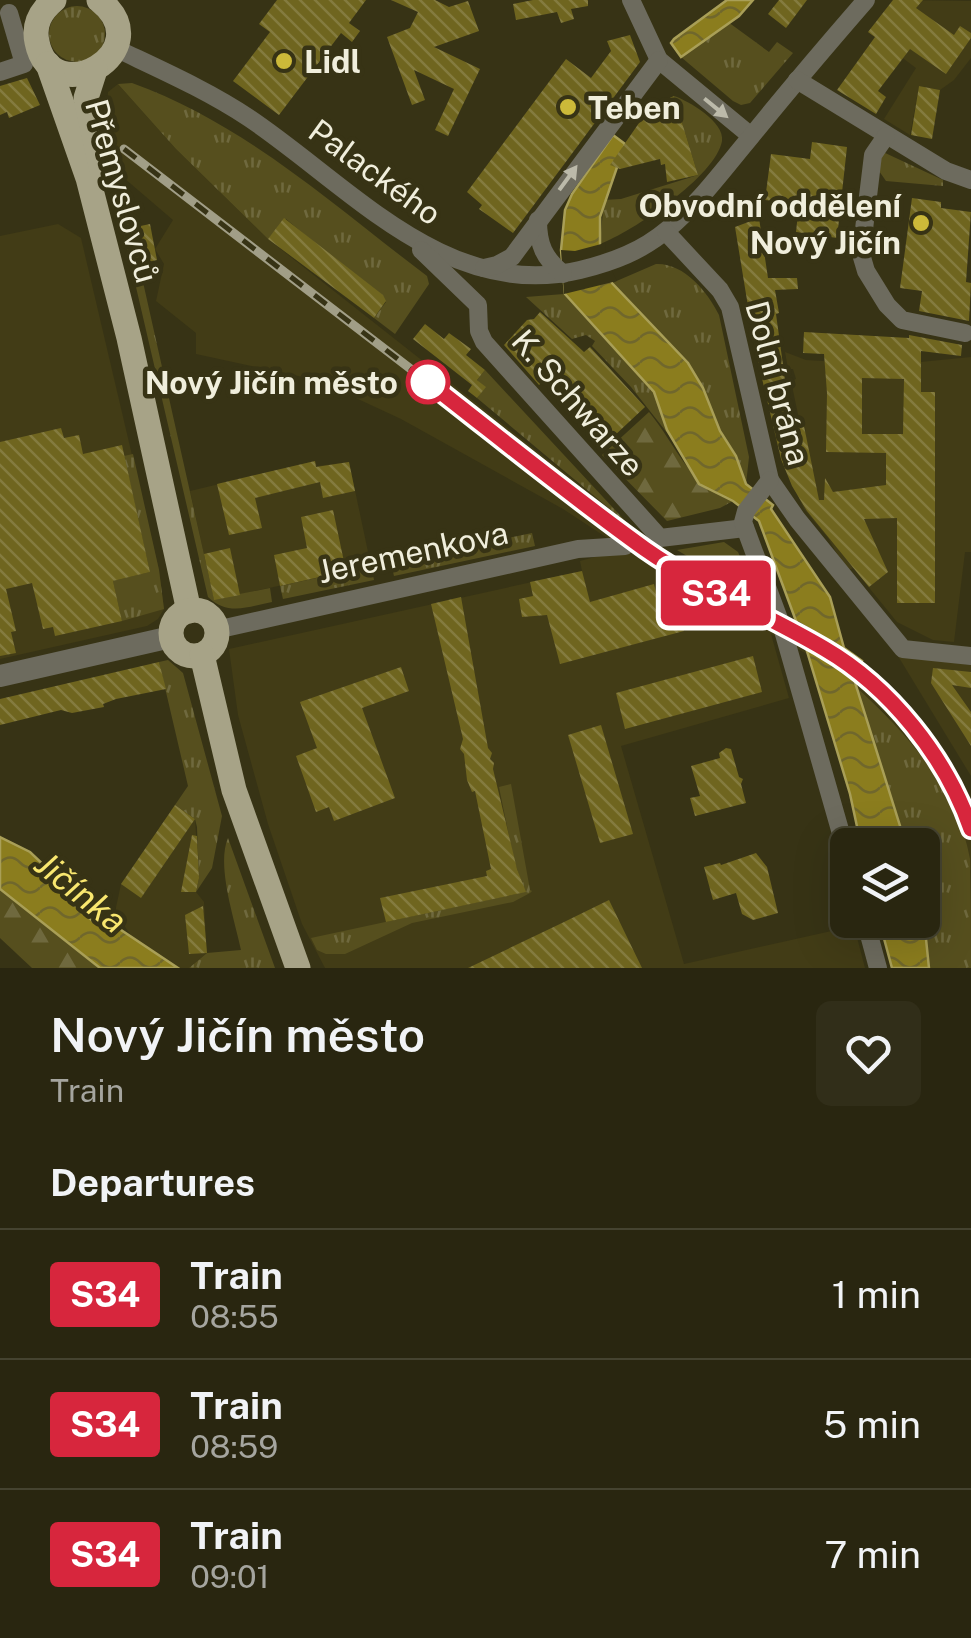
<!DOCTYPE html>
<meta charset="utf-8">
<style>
:root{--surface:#292610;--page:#312e19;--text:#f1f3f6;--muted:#a5a59f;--line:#454330}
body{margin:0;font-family:"Public Sans",sans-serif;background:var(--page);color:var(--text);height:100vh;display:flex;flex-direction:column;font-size:38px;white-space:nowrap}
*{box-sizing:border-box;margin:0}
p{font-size:32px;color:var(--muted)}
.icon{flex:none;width:55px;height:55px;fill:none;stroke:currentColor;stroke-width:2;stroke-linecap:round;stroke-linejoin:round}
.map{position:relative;height:968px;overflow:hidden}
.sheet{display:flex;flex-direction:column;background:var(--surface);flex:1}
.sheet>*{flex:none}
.badge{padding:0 20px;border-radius:8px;font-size:35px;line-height:65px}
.fabs{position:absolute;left:830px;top:828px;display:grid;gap:20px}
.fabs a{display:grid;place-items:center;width:110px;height:110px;border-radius:15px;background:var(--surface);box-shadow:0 10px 40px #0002,0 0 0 2px var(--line);font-size:50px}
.map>.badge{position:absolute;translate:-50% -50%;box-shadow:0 0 0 5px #fff}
h2{padding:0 50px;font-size:38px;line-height:90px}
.round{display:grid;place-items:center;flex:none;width:105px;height:105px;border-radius:15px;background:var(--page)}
.overview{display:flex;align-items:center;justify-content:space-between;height:170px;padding:0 50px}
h1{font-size:48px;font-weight:600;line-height:75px}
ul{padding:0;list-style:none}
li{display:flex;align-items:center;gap:30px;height:130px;padding:0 50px;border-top:2px solid var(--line)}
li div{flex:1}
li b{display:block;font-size:38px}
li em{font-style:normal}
li .badge{min-width:110px;font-weight:700;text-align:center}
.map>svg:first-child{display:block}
.built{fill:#423c16}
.grass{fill:url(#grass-tufts)}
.forest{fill:url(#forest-firs)}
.water{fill:url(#water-waves);stroke:#a99f57;stroke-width:2.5}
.pier{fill:#373315}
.building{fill:url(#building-back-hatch);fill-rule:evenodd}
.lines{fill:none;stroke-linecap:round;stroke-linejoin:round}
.minor{stroke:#6d6b5e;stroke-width:18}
.tertiary{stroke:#6d6b5e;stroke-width:22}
.primary{stroke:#a7a387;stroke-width:25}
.rail-casing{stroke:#a19e87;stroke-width:9}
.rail{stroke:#373315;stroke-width:5;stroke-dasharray:15;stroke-linecap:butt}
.oneway{fill:#bcbaaa}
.line-casing{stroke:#fff;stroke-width:22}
.line{stroke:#d7263d;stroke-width:15}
.poi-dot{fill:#ccb939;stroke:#373315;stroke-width:4}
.stop-dot{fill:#fff;stroke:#d7263d;stroke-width:5}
.labels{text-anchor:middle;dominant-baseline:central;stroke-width:9;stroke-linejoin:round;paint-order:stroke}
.poi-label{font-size:32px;font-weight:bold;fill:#f0eedc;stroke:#373315;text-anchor:start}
.street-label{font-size:32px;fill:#f0eedc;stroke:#373315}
.stop-label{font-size:32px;font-weight:bold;fill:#f0eedc;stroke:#373315;text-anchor:end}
.water-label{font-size:35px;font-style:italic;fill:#f9e76f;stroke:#373315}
</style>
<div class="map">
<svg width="971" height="968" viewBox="0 0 971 968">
<defs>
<pattern id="grass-tufts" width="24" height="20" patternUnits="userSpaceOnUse" patternTransform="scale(2.5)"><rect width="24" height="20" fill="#564f1e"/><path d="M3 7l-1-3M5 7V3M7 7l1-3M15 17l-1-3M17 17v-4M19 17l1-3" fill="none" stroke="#6f693e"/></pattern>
<pattern id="forest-firs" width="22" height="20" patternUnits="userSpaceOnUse" patternTransform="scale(2.5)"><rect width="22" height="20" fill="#564f1e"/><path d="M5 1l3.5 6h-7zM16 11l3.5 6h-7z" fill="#6f693e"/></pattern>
<pattern id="water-waves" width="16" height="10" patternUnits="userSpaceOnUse" patternTransform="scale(2.5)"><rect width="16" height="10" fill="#8b7d1e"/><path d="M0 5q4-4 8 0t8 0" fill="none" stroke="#70672c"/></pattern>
<pattern id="building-back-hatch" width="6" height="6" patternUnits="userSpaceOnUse" patternTransform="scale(2.5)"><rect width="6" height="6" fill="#6f651f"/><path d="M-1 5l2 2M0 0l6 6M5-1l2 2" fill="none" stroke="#847b3f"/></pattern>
</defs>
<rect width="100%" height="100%" fill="#373315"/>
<g class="built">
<polygon points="893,0 971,1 971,58 954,80 940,90 919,86 910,135 884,119 916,68 868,32"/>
<polygon points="118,84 176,149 268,239 637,530 687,564 831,639 883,679 931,731 971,800 971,871 888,716 841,673 771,634 789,698 621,746 684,964 854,926 865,968 325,968 302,924 268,824 238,715 229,649 582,571 580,561 624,549 563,509 401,419 317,380 196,354 196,333 156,301 164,264 155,249 173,220 117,172 106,117 108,92"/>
<polygon points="58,224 81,238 159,570 164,609 158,619 147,626 0,659 0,236"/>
<polygon points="785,352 806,360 890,365 971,357 971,552 965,552 954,642 933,640 897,622 853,568 847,571 828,538 804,509 781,460 807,454 805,427 800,424 791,381 796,379 793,369 788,369"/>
<polygon points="315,461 317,466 349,462 371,566 214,600 190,491"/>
<polygon points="898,656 971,665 971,776"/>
<polygon points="175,805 195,819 199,878 196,892 204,902 207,953 189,968 178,968 132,937 115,912 121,884"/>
</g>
<g class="grass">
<circle cx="77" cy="34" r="28"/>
<polygon points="728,22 769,52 777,42 793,53 750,103 741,105 733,101 681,57"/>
<path d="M132,83C244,123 334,206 427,276L429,284L395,334L374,318L386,302L286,219L268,239L176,149L118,84Z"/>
<path d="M674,96C689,101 725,122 722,141C716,176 632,232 600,244L604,200L621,199L698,175Z"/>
<path d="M106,117L214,599L270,588L272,602C247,607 228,616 208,597L97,119Z"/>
<polygon points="883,152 943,180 943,186 886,181 877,168"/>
<path d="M656,264C684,263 707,291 719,315L749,457L746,484L736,456L712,416L699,380L612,283Z"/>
<polygon points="564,294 654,392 672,439 631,387 592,346 595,341 586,335 572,339 526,297"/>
<polygon points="485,370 629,525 477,398 485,387 477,380"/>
<polygon points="133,454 159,570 164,609 122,621 113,581 150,572 124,456"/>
<polygon points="532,533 535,546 394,576 391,563"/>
<polygon points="724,542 738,552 758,599 677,550"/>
<polygon points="371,566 374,580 283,599 280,586"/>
<polygon points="168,660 183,673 222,816 212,868 196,892 199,878 197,827 195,819 175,805 188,786 159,662"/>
<path d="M856,687C906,732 958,790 970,859C971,893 971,933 971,968H929L922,910V845H906Z"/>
<polygon points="511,784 530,890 532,891 530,893 513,902 412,923 345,954 326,954 317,950 311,938 525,892 514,860 499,787"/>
<path d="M228,838L275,968H189L207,953L241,950C235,920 216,866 228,838Z"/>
</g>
<g class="forest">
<path d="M649,412C677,446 689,486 733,501L720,508L667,521L602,455Z"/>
<polygon points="0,887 100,968 32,968 0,938"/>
</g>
<g class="water">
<polygon points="727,0 753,0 739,16 681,57 671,43 674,39"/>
<polygon points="613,135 625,144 600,217 600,254 612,283 688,363 703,388 720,431 736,456 746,484 773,505 771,509 830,597 844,648 862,661 854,679 906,845 861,845 850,794 806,648 759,521 733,501 699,484 667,430 654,392 565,294 561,250 565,210 572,194"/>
<polygon points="0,837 30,852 47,868 72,903 94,922 115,926 178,968 100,968 0,889"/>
<polygon points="923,910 929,968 892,968 879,920 922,920"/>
</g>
<g class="pier">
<polygon points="605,243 607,261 617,281 564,294 561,250 575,251"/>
<polygon points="798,621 862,661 854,679 824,657 806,648"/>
</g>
<g class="building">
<polygon points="277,0 366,0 349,23 360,31 352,42 341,33 279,115 233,81 270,32 259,24"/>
<polygon points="391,0 435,0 449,7 468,1 479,31 434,47 480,69 448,136 435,130 454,89 414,70 425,100 412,105 387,37 410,28 418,12"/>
<polygon points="533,0 588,0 588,6 571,9 574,19 561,23 557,12 516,20 513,4"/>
<polygon points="779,0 807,0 786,28 768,14"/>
<polygon points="893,0 923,0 916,8 954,35 960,26 971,33 971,38 946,74 910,49 878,91 886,97 876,114 837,90 875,37 868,32"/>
<polygon points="630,35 640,62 513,233 479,209 482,205 467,192 566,59 591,78 611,51 607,41"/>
<polygon points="27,78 40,105 9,118 7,112 0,115 0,86"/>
<polygon points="919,86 940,90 932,139 911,135"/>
<polygon points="674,96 698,175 667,182 665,164 661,165 660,159 620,169 610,165 650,107"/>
<polygon points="812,142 847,147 837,238 796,232 799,204 765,200 771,154 810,159"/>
<polygon points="912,198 941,202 941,208 971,212 966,282 971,283 969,321 919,311 922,291 900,288"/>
<polygon points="284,218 383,295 386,301 374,318 268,239"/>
<path d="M759,218L768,278H797L798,289L775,290L779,313L776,314L791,423L801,422L804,426L819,500H824L825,478L833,492L886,485V453L826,452L827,393L824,354L803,353L804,332L909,338V335L962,345L961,356L921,351V392H935V603H897V518L864,519L888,572L869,587L807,511L792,486L781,459L755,349L735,227ZM862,378L904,379L903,434H862Z"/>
<polygon points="150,224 157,260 140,264 131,228"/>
<polygon points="540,312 584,352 590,347 645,407 613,437 553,373 539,385 504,345 527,320 534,319"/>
<polygon points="425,324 444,339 449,333 471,349 466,355 485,370 477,380 486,387 477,398 468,391 472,385 413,339"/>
<polygon points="61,428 64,438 79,435 83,454 122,445 150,572 113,581 122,621 55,636 53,627 43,629 32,583 6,589 16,631 11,632 16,653 0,656 0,442"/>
<polygon points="315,461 316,467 349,462 355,491 323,498 320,482 255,498 262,528 229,535 217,484"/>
<polygon points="333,510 346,571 280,586 274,555 307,548 301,517"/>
<polygon points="230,548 240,595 214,600 204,554"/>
<polygon points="582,571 590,602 654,584 658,600 674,596 684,631 560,664 547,615 522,617 519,599 533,596 530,582"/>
<polygon points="461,597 488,748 492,753 490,759 494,763 493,769 517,869 526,892 386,922 380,898 487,876 486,871 491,869 475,791 472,792 467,780 464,754 460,749 463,739 431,604"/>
<polygon points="753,656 762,692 625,729 616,693"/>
<polygon points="159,662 166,689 116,699 103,704 104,707 72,713 61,710 0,725 0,699"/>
<polygon points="401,667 409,691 362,708 395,798 334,821 329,807 316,812 296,756 317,748 300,702"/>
<polygon points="933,668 971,672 971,688 952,685 971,712 971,746 931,683"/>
<polygon points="601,725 633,834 600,843 568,735"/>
<polygon points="726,748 731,749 739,777 743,779 741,784 746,803 695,816 690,798 700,796 691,766 720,758 719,753"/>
<polygon points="175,805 195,819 141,898 121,884"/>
<polygon points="192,835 197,836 199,878 196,892 181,892"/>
<polygon points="756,853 767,867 778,913 753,920 742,914 736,893 713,900 704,867 720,863 721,865"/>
<polygon points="609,900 642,968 468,968 562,923"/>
<polygon points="203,906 207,953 189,954 185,915"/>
</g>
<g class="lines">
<g class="minor">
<polyline points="631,0 659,60 751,136"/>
<path d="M115,48C161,70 207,90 249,118C349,185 447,302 580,270C613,262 642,251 668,229C699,203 723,170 749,139C787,92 826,46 866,0"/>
<polyline points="0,72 24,64 9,13"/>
<polyline points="797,80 946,171 971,180"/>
<polyline points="886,136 873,155 861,254 866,271 887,305 902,320 965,333"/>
<path d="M538,220C538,245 544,258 563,274"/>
<polyline points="666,232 720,290 730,307 770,480 797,519 903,649 971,656"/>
<polyline points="421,250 478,305 479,331 484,342 660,538 745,528"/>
<polyline points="484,268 497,265 512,257 659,60"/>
<polyline points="770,480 746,511 743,522 782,627 848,858"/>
<polyline points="216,630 578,549 625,546"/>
<polyline points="865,920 878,968"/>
</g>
<polyline class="tertiary" points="0,676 171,637"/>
<g class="primary">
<path d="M54,0C41,11 33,24 37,42C51,114 163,51 99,0"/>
<polyline points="48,64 88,178 129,338 189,611"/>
<polyline points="95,70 86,98 102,170"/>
<circle cx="194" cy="633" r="23"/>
<polyline points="202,655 234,790 298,968"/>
</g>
<g class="rail-casing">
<path id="rail" d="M124,149L644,548C672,566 699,585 729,600C771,622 818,640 856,670C906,709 950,768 971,829"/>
</g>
<use href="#rail" class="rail"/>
</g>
<defs><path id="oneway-solid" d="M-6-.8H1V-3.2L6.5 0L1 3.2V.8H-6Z" transform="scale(2.5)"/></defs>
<g class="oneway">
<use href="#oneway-solid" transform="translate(716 108) rotate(39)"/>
<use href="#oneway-solid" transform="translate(568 178) rotate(-54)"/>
</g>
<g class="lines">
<g class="line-casing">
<path id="line" d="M428,382C500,438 571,496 645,549C702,589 766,614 825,649C890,687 946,757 971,829"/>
</g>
<use href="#line" class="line"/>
</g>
<g class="poi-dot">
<circle cx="284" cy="61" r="10"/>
<circle cx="568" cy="107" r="10"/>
<circle cx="921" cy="223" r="10"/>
</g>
<circle class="stop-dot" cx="428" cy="382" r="20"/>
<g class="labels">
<g class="poi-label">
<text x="304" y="61">Lidl</text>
<text x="588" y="107">Teben</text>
<text x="901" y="205" text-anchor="end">Obvodní oddělení<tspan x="901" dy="37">Nový Jičín</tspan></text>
</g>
<g class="street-label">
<text transform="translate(375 172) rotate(36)">Palackého</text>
<text transform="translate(122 191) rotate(74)">Přemyslovců</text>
<text transform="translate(778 383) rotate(75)">Dolní brána</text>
<text transform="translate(578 403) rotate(49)">K. Schwarze</text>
<text transform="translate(413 552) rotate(-12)">Jeremenkova</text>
</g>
<g class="stop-label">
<text x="398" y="382">Nový Jičín město</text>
</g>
<g class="water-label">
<text transform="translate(81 892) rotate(39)">Jičínka</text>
</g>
</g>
</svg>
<div class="fabs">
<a><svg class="icon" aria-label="layers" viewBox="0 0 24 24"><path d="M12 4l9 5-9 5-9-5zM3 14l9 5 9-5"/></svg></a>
</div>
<b class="badge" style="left:716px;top:593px;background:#d7263d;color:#fff">S34</b>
</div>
<section class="sheet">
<div class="overview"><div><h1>Nový Jičín město</h1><p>Train</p></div><a class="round"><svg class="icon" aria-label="heart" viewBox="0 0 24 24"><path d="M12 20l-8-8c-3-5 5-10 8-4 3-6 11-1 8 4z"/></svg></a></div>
<h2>Departures</h2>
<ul>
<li><span class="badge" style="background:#d7263d;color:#fff">S34</span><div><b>Train</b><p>08:55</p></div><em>1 min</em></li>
<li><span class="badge" style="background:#d7263d;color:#fff">S34</span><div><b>Train</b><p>08:59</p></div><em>5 min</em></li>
<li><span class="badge" style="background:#d7263d;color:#fff">S34</span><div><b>Train</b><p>09:01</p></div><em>7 min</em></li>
</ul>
</section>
